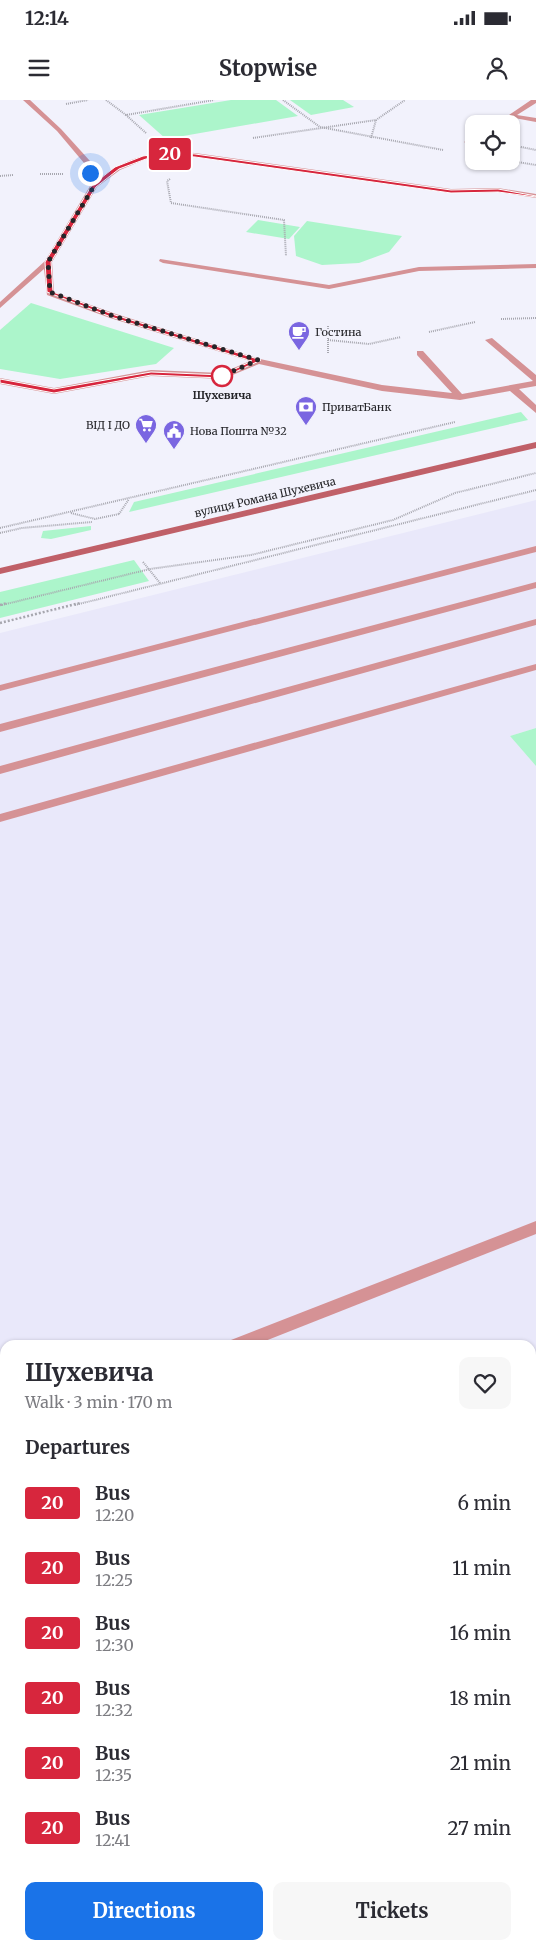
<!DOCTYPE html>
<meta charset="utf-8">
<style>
:root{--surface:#fff;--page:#f7f7f7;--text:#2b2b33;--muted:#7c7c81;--accent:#1a73e8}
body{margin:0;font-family:Merriweather,serif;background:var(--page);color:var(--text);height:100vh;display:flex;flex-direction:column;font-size:19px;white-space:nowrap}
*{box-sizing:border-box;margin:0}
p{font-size:16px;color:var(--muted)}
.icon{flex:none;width:28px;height:28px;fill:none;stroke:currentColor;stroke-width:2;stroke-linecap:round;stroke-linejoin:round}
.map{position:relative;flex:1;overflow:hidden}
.side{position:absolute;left:0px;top:1240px;width:536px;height:610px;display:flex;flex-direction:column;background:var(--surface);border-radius:15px 15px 0 0;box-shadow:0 1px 4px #0004}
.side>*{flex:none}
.badge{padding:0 10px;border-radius:4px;font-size:18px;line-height:32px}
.buttons{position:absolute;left:465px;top:15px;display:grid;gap:10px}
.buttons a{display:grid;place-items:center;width:55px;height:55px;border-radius:10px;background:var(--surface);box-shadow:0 1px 4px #0004;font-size:25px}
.you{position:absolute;width:25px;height:25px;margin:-12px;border:4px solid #fff;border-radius:50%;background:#1a73e8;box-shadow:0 0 0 8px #1a73e833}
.map>.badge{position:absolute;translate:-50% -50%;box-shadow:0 0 0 2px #fff}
h2{padding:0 25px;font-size:19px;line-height:45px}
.round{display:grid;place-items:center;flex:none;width:52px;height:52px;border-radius:10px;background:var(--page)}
.summary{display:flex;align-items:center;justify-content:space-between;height:85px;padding:0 25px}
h1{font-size:24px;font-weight:700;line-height:38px}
.action{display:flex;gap:10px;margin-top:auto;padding:10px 25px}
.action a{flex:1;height:58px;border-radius:10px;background:var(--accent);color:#fff;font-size:20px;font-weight:700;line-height:58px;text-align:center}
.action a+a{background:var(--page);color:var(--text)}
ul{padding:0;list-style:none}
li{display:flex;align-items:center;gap:15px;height:65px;padding:0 25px}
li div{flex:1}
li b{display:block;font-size:19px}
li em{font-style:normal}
li .badge{min-width:55px;font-weight:700;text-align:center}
.status{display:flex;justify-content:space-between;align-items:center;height:35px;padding:0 25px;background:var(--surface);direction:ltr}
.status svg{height:14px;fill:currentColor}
header{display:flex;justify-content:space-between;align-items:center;height:65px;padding:0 25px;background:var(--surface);font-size:22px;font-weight:700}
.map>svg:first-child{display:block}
.built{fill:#e9e8fa;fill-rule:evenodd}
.green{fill:#acf5cb}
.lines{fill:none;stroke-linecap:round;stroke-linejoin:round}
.path-far1{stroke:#a7a7af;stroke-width:2;stroke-dasharray:1 1;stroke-linecap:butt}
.path{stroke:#a7a7af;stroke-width:2.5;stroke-dasharray:2 2;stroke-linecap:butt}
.service{fill:#d59295;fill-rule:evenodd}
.secondary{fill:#c06068;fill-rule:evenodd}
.line{fill:#d7263d;stroke:#fff}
.walk{stroke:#252529;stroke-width:5;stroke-dasharray:0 9}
.stop-dot{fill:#fff;stroke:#d7263d;stroke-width:2.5}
.labels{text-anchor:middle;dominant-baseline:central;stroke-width:4;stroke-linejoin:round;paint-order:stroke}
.far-poi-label{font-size:11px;fill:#252529;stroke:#f2f2fc;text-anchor:start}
.far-stop-label{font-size:11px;font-weight:bold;fill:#252529;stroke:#f2f2fc}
.far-street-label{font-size:11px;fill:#252529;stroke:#f2f2fc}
</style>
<div class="status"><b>12:14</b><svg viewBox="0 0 49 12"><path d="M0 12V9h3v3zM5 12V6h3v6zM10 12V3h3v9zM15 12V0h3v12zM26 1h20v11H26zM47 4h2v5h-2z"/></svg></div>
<header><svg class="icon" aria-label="menu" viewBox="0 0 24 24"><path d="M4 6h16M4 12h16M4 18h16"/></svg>Stopwise<svg class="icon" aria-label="person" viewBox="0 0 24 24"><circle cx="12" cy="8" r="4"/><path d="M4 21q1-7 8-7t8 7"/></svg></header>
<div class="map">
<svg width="536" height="1850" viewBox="0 0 536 1850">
<rect width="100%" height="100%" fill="#f2f2fc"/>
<path class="built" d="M536,400V628L510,636L536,666V1850H0V533ZM5,1245H531V1845H5Z"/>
<g class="green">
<polygon points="231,0 276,0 298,16 166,39 139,15"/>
<polygon points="290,0 343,0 354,7 311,15"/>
<polygon points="258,120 300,127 289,139 246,132"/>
<polygon points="307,121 402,136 389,152 359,163 322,165 296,156 294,136"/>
<polygon points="31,203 174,248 156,264 60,279 0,269 0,230"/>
<polygon points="521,312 528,320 129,412 134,402"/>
<polygon points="91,426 91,430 51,439 41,438 43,431"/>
<polygon points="134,460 149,481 0,518 0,492"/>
<polygon points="536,628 536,666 510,636"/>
</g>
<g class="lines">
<g class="path-far1">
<polyline points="106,0 126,15"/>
<polyline points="283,0 320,27 443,50"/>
<polyline points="66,4 88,0"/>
<polyline points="146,33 126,15 214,0"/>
<polyline points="253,38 376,20 405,0"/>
<polyline points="371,38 376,20"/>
<polyline points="511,45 536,50"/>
<polyline points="511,61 536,65"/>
<polyline points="40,74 64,74"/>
<polyline points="0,76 13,75"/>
<polyline points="170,79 167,81 171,103 284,120 286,156"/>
<polyline points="501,219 536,218"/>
<polyline points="328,226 328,253"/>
<polyline points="429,232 475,222"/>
<polyline points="328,240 369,244 401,237"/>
<polyline points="71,413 95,419 119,414"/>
<polyline points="119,414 129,399"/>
<polyline points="0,428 455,322"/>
<polyline points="0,433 22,428 92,422"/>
<polyline points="143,462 160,483"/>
<polyline points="2,505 150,469 251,455 393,420 455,393 536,373"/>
<polyline points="75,505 536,390"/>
</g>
<g class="path">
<polyline points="0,505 7,503"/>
<polyline points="0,523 80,503"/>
</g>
<g class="service">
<path d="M23,0H30L61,29L90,61L96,81C130,55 153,51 195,53L451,89L498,88L536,94V98L498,92L451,93L195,57L170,56L146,59L120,70L97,87L52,162L54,192L116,214L260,259L382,285L452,293L417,255V251H423L462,294L533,281L485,240L492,238L536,275V286L519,289L536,305V313L510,291L460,300L382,291L259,264L223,279L151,276L54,294L0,284V278L54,288L151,270L222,273L250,261L110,218L47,195L44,169L0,208V202L45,161L90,86L84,63L57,31Z"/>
<polygon points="531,0 536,0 536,3 517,15 536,18 536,22 509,17 509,15"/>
<polygon points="474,37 474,42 468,44 464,42"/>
<polygon points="160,159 329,185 419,167 536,164 536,168 419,171 329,189 163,163 159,161"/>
<polygon points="536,446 536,452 0,591 0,585"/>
<polygon points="536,482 536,488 0,632 0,624"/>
<polygon points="536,519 536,525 0,674 0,666"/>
<polygon points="536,564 536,570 0,722 0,714"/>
<polygon points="536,1121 536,1134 255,1245 229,1245 231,1240"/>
<polygon points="5,1329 5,1345 0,1347 0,1331"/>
<polygon points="0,1458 5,1460 5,1489 0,1487"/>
<polygon points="126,1845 146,1845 148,1850 128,1850"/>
</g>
<polygon class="secondary" points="536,342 536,348 0,474 0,468"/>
</g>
<polygon class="line" points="170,52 195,54 451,90 498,89 536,96 536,97 498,92 451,93 195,57 170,55 146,59 119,69 96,87 51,162 53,192 115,215 261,260 222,278 151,275 54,293 0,283 0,279 54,289 151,272 222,275 252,261 111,217 47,192 45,162 92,85 115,67 143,56"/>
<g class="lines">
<polyline class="walk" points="90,73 94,86 48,162 50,192 113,216 258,260 222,276"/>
</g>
<defs>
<g id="cafe-pin" transform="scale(1.125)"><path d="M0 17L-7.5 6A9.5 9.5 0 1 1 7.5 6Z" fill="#7a66e1" stroke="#f2f2fc"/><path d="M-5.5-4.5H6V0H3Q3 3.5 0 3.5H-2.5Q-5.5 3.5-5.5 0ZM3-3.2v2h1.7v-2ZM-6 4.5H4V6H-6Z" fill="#fff"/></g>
<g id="bank-pin" transform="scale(1.125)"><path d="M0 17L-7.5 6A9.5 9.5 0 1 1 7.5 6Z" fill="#7a66e1" stroke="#f2f2fc"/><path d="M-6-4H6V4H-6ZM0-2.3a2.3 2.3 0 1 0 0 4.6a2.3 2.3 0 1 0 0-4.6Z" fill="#fff"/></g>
<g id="supermarket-pin" transform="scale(1.125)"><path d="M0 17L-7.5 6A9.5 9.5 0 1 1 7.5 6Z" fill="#7a66e1" stroke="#f2f2fc"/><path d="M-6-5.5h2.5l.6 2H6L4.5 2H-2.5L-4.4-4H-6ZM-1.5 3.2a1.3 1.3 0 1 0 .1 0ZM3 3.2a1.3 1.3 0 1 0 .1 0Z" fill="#fff"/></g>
<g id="civic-pin" transform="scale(1.125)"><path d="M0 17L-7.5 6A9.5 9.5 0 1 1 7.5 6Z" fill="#7a66e1" stroke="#f2f2fc"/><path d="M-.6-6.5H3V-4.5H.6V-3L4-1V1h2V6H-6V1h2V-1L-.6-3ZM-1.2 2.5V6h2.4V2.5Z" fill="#fff"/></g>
</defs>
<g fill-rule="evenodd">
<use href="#cafe-pin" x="299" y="232"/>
<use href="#bank-pin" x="306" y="307"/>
<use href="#supermarket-pin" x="146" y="325"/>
<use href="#civic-pin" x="174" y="331"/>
</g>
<circle class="stop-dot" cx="222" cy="276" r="10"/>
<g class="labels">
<g class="far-poi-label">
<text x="315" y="232">Гостина</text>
<text x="322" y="307">ПриватБанк</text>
<text x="130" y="325" text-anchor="end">ВІД І ДО</text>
<text x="190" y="331">Нова Пошта №32</text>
</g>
<g class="far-stop-label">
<text x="222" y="295">Шухевича</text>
</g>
<g class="far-street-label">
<text transform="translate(265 397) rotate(-13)">вулиця Романа Шухевича</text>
</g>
</g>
</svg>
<div class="buttons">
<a><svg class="icon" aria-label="locate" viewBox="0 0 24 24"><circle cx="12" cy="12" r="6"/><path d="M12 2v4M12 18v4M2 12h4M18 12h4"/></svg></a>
</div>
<div class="you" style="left:90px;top:73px"></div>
<b class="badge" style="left:170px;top:54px;background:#d7263d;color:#fff">20</b>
<section class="side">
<div class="summary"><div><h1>Шухевича</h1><p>Walk · 3 min · 170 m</p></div><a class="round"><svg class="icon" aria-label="heart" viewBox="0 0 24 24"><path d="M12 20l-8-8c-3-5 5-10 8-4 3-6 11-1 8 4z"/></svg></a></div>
<h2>Departures</h2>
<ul>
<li><span class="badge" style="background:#d7263d;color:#fff">20</span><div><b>Bus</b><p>12:20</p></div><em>6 min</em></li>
<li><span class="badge" style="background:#d7263d;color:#fff">20</span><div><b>Bus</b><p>12:25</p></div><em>11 min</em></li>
<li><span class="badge" style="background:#d7263d;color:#fff">20</span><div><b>Bus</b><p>12:30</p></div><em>16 min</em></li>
<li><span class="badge" style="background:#d7263d;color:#fff">20</span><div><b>Bus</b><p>12:32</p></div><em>18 min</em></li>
<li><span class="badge" style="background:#d7263d;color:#fff">20</span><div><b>Bus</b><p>12:35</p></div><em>21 min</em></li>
<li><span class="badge" style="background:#d7263d;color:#fff">20</span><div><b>Bus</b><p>12:41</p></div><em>27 min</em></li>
</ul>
<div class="action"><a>Directions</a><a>Tickets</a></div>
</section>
</div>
